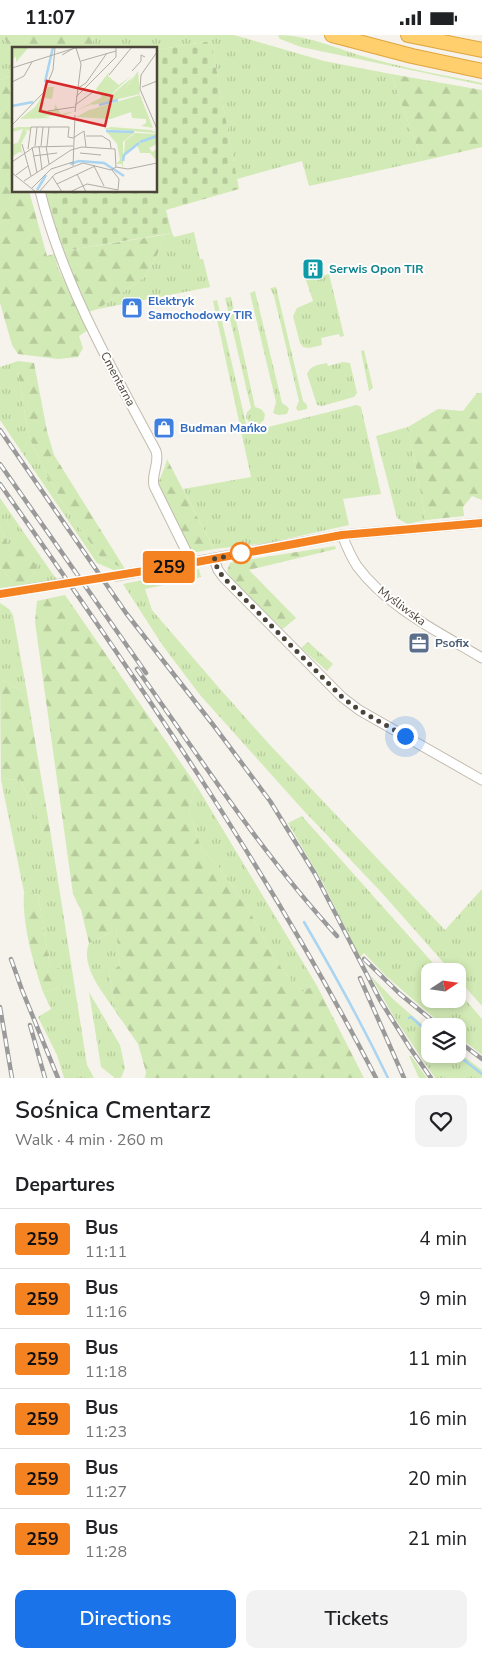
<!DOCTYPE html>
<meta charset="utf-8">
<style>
:root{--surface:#fff;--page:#f2f2f2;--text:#202124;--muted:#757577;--line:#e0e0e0;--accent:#1a73e8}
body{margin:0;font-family:"Nunito Sans",sans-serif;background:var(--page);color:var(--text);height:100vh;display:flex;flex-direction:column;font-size:19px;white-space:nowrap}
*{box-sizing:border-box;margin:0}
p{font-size:16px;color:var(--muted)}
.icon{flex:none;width:28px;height:28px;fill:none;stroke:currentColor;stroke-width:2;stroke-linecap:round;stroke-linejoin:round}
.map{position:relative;height:1043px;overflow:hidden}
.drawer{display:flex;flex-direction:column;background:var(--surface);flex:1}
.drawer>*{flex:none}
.badge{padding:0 10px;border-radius:4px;font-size:18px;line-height:32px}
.needle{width:32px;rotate:77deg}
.buttons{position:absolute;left:421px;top:928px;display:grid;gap:10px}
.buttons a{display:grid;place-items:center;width:45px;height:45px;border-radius:10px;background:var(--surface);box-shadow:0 2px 8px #0003;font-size:25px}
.you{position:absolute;width:25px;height:25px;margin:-12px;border:4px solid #fff;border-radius:50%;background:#1a73e8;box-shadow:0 0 0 8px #1a73e833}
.map>.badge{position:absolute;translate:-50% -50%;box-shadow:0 0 0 2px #fff}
h2{padding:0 15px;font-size:19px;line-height:45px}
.round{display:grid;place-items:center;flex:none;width:52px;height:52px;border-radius:10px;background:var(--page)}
.summary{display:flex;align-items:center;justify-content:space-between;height:85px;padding:0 15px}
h1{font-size:24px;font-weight:600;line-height:38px}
.primary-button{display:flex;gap:10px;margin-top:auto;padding:10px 15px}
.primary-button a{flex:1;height:58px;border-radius:10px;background:var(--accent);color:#fff;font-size:20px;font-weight:600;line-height:58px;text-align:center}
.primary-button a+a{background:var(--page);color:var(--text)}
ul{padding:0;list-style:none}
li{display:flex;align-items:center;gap:15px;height:60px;padding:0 15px;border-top:1px solid var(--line)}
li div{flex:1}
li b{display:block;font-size:19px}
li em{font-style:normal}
li .badge{min-width:55px;font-weight:700;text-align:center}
.status{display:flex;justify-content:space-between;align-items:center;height:35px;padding:0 25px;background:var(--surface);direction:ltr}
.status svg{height:14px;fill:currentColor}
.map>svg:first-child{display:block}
.grass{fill:url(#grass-tufts)}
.forest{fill:url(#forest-firs)}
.cemetery{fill:url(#cemetery-stones)}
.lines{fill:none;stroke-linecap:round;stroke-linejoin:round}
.stream{stroke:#a9d4f2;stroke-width:2.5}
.minor-tunnel{stroke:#d4d0c8;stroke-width:9;stroke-dasharray:9 4.5;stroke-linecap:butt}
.minor-casing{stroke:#c2bbae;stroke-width:11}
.highway-casing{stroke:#e0a43c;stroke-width:16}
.minor{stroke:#fff;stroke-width:9}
.highway{stroke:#ffcf6e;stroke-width:14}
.rail-casing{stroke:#9a9a9a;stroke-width:4.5}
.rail{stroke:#fff;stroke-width:2.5;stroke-dasharray:8;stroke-linecap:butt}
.line-casing{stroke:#fff;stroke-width:11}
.line{stroke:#f58220;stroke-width:8}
.walk{stroke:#4b4439;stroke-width:5;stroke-dasharray:0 9}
.stop-dot{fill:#fff;stroke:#f58220;stroke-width:2.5}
.labels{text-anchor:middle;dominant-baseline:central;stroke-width:4;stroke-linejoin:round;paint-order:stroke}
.culture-label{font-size:12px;font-weight:bold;fill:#0d838f;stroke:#fff;text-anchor:start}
.shop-label{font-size:12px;font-weight:bold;fill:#366cbe;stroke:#fff;text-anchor:start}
.street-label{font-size:12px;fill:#4b4439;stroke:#fff}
.service-label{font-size:12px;font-weight:bold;fill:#4e5e75;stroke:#fff;text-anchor:start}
.inset-river{fill:none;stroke:#a9d4f2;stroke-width:2.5}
.inset-road{fill:none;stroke:#b2ada4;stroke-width:1}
.view{fill:#d62828;fill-opacity:0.15;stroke:#d62828;stroke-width:2.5}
.inset-edge{fill:none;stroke:#4b4439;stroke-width:2.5}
</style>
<div class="status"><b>11:07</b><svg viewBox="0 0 49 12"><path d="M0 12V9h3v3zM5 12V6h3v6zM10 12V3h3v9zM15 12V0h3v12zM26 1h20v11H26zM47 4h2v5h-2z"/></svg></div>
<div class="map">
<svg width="482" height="1043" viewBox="0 0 482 1043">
<defs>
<pattern id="grass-tufts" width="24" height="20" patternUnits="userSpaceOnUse" patternTransform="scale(1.25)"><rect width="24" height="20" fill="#d2eab5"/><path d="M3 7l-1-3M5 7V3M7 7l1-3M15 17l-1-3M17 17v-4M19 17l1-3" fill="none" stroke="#b6ca9c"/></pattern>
<pattern id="forest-firs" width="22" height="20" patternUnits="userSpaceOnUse" patternTransform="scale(1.25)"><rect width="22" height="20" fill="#d2eab5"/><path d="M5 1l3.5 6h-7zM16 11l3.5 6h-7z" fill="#b6ca9c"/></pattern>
<pattern id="cemetery-stones" width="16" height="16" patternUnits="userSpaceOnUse" patternTransform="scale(1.25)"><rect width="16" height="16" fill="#d2eab5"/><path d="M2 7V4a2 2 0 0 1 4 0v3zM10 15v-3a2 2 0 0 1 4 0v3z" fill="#b6ca9c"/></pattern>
</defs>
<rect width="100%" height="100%" fill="#f6f3ec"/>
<g class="grass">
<polygon points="0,0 3,0 14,23 14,40 0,45"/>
<polygon points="94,0 234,0 324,26 391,39 422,126 309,151 302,126 237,144 211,6 156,15 156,14 88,14 92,11"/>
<path d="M278,0C308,0 337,14 366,22C404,33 443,40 482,48V50L301,12L280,4Z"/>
<polygon points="194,197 200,224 203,224 210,252 98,274 146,241 158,218 163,200 172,198 174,202"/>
<polygon points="329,239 344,301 340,302 339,299 321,303 322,310 309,313 303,312 300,308 293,281 297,273 313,266 306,245"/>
<path d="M276,252L303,366C306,369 308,370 307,374L298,376L296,373L299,366L274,261L270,253Z"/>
<polygon points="255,256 282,368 289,373 287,379 279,380 273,378 276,367 250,258"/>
<polygon points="231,262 255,372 261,374 265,379 264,385 257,391 251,390 246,383 247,377 251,373 225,263"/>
<polygon points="217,265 248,397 357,370 361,372 381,459 343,464 349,490 268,508 214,514 183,454 251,442 213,266"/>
<polygon points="364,315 373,353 369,356 361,316"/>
<polygon points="18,326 18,336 26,386 30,404 42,430 63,469 101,523 125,534 116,536 97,528 0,385 0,332"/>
<path d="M343,327L350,328L357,358L354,362L322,371L317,370L307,339C311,330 318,330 327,328L328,331Z"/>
<polygon points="408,392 426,485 407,489 397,483 376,401"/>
<polygon points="0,463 52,538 58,545 0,553 0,533 3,535 12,547 26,547 38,533 10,514 0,491"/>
<polygon points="199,534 201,542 145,554 152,575 220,654 269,709 445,895 482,854 482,971 458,944 458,936 451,936 382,858 304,776 200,660 163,611 123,549"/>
<polygon points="0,568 9,574 13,580 27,658 0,644"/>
<polygon points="308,607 333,629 327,636 301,613"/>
<polygon points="20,744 45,800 51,801 87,1030 94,1043 64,1043 57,1020 38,982 51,974 43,957 66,951 50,931 38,860 24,857 1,745"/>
<polygon points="196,750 316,949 302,957 276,927 248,873 217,830 201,813 189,775"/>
<polygon points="302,781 440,936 430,936 430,964 458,964 458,956 482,984 482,1020 458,1001 458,991 444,991 439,987 386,941 364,918 360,923 323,848 288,788"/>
<path d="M116,895L120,930L109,938L116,977C103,957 80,932 89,908Z"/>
<polygon points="370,940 394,965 430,996 430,1019 458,1019 458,1017 482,1035 482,1043 435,1043 394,982"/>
<polygon points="89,957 120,1010 125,1033 121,1043 115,1043 101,1032"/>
<polygon points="409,1021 411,1021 427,1043 419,1043"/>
</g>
<g class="forest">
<polygon points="3,0 94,0 92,11 88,14 14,14 14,23"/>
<polygon points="391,39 482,55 482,112 422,126"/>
<polygon points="14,40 14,156 29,156 47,221 54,219 58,233 88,295 79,301 83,313 78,322 58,324 18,319 12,310 0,268 0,45"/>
<polygon points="163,200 158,218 146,241 98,274 88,277 63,216"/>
<polygon points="18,326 34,328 47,396 54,420 125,534 101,523 63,469 42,430 30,404 26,386 18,336"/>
<polygon points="477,358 482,358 482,465 472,461 463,472 464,481 426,485 408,392 438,374 463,376"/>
<path d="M167,424L214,514L191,518L157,452C160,442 165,434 167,424Z"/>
<polygon points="0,491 10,514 23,511 38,533 26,547 12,547 3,535 0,533"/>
<polygon points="335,511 336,514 249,535 296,583 283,594 231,545 227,536 230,528 234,527"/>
<polygon points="65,560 196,750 189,775 201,813 217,830 248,873 276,927 302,957 316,949 364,1043 145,1043 146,1037 138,1009 116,977 109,938 120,930 116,895 89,908 81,875 73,859 35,587 37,566"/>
<polygon points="0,644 27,658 51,801 45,800 20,744 1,745"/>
<path d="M24,857L38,860L50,931L64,935L66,951L43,957C33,926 22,890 24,857Z"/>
</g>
<polygon class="cemetery" points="211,6 239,154 166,175 172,198 63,216 44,156 156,156 156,15"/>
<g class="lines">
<g class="stream">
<path d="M304,887C334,938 362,989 388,1043"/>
<polyline points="409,983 411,982 430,999"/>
<polyline points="456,1019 482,1039"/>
</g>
<g class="minor-tunnel">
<polyline points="88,545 116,541"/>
<polyline points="66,548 84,546"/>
</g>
<g class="minor-casing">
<g id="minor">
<path d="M40,156C63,249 111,332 156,416C160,429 151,438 154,451L192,528"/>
<path d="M342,500C346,510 351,522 357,531C388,573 439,597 482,623"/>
<polyline points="214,524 218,535 224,543 342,662 359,675 482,745"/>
<polyline points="116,541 342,500 482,488"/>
<polyline points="84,546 88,545"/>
<polyline points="0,559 66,548"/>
</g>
</g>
<g class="highway-casing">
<g id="highway">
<polyline points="332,0 412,21 482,36"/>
<polyline points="408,0 482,15"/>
</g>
</g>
<use href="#minor" class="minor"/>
<use href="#highway" class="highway"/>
<g class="rail-casing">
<g id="rail">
<polyline points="0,395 126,578 214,691 270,766 315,839 380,965 410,1013 431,1043"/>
<polyline points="0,429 146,638"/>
<path d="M0,449C134,640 269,835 376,1043"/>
<path d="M137,634C201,724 262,819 337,901"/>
<polyline points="11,924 22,955 58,1043"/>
<polyline points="364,924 400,959 439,991"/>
<polyline points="360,943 404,1043"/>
<polyline points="0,972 12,1043"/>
<polyline points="30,990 45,1043"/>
<polyline points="458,1006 482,1024"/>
</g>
</g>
<use href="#rail" class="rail"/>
</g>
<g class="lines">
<g class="line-casing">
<polyline id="line" points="0,559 175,531 342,500 482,488"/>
</g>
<use href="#line" class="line"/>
<polyline class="walk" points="241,518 214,524 218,535 224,543 342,662 359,675 405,701"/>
</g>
<defs>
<g id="building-square" transform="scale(1.125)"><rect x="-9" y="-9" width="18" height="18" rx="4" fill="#0f9aa8" stroke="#fff"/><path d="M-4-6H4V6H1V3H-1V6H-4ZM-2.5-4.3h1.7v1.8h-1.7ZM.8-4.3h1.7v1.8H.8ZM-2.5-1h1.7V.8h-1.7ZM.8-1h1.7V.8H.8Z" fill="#fff"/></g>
<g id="shop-square" transform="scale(1.125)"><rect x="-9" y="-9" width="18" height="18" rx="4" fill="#3f7fe0" stroke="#fff"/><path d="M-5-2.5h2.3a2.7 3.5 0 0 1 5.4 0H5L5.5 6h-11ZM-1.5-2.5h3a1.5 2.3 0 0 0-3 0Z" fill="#fff"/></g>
<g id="office-square" transform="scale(1.125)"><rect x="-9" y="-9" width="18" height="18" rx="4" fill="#5c6f8a" stroke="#fff"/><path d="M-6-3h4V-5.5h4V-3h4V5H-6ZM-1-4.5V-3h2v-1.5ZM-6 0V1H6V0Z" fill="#fff"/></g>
</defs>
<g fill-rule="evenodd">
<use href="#building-square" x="313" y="234"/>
<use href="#shop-square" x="132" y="273"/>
<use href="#shop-square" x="164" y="393"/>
<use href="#office-square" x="419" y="608"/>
</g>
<circle class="stop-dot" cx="241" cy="518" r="10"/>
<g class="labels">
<g class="culture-label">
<text x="329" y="234">Serwis Opon TIR</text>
</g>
<g class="shop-label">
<text x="148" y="266">Elektryk<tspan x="148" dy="14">Samochodowy TIR</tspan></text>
<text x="180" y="393">Budman Mańko</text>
</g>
<g class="street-label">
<text transform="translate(118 344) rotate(62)">Cmentarna</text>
<text transform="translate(402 571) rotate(37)">Myśliwska</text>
</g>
<g class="service-label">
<text x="435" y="608">Psofix</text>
</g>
</g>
<g transform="translate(12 12)">
<rect width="145" height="145" fill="#f6f3ec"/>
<path d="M97,25L96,29L107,38L119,29L92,54L121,30L112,44L126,24L128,47L81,58L80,57L64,64L90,50L84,42ZM36,40H42L40,52L31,51V61L26,60L17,66L40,71L8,72L23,60ZM94,84L123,85L111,95V121L110,117H104L108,113L105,97Z" fill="#d2eab5"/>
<path d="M0,0H17L4,15V9L0,14ZM128,48L141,81L129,79L134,76V72L120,71L119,65L99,72L64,70L77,63ZM43,57L49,67L63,64L53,68L18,70L17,66L28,58L31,63L42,64ZM6,80H20L17,84L13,82L15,85L9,97L10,106L7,105L0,110V97L6,96L11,82L0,85V82ZM99,80L139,83L145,86L91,82Z" fill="#d2eab5"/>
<path d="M123,86L145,87V97L137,101L140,105L145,102V114L138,106H128L125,97L112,107L113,94Z" fill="#d2eab5"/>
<path class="inset-river" d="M33,35L41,0M87,58L106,53M0,59L21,55M94,84L122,85M128,95L145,89M111,114L112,108L127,96M58,117L67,114L92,116L112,129M25,143L34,128"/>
<path class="inset-road" d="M145,5L129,28L128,42L145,82M50,8L62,1L102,0M69,14L104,4M0,21L66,0M120,24L129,14V8L133,10M97,28L120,0M0,35L12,29L20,15M130,40L145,34M66,41L74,36L95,6M64,50L104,10V0M63,58L81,45M36,64L63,60M63,65L69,17L64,1M0,78L32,45L41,23L43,0M74,89H90L98,94L99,101M61,91L72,84L74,100M10,97L19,129M23,99L25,80M27,99L30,123M29,99L31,80M34,99L37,117M35,99L37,80M20,100L25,126M16,102L19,80H57L56,90L61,91M68,106L89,108M21,109L45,106M0,115L22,100L61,99M61,119L63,68M82,119L92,139M100,123L107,132L106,143M0,126L24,145M65,127L74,145M4,128L16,119M40,129L50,145M12,134L59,103L70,100L103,102L104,120M45,137L83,119M20,141L39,122L61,115M27,145L43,127L71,116L99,123L104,120L116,122L145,116M58,145L75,137L106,143"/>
<path class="view" d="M35,34L100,49L93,79L28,64Z"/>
<rect width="145" height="145" class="inset-edge"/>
</g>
</svg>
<div class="buttons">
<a><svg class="needle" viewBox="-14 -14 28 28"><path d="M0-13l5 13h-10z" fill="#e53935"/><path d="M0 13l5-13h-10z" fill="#757577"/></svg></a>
<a><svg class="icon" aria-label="layers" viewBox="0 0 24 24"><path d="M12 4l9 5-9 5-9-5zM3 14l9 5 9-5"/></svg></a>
</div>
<div class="you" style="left:405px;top:701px"></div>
<b class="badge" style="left:169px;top:532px;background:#f58220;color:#111">259</b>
</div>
<section class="drawer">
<div class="summary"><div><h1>Sośnica Cmentarz</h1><p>Walk · 4 min · 260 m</p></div><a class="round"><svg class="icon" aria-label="heart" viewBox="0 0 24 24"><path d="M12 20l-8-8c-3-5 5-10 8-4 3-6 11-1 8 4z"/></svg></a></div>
<h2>Departures</h2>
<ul>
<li><span class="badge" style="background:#f58220;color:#111">259</span><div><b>Bus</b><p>11:11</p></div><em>4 min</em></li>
<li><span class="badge" style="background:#f58220;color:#111">259</span><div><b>Bus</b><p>11:16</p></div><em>9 min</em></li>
<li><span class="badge" style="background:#f58220;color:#111">259</span><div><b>Bus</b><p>11:18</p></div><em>11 min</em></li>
<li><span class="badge" style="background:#f58220;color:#111">259</span><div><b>Bus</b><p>11:23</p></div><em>16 min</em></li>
<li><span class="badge" style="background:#f58220;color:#111">259</span><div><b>Bus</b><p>11:27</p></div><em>20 min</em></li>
<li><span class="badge" style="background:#f58220;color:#111">259</span><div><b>Bus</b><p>11:28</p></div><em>21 min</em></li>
</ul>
<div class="primary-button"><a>Directions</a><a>Tickets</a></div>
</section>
